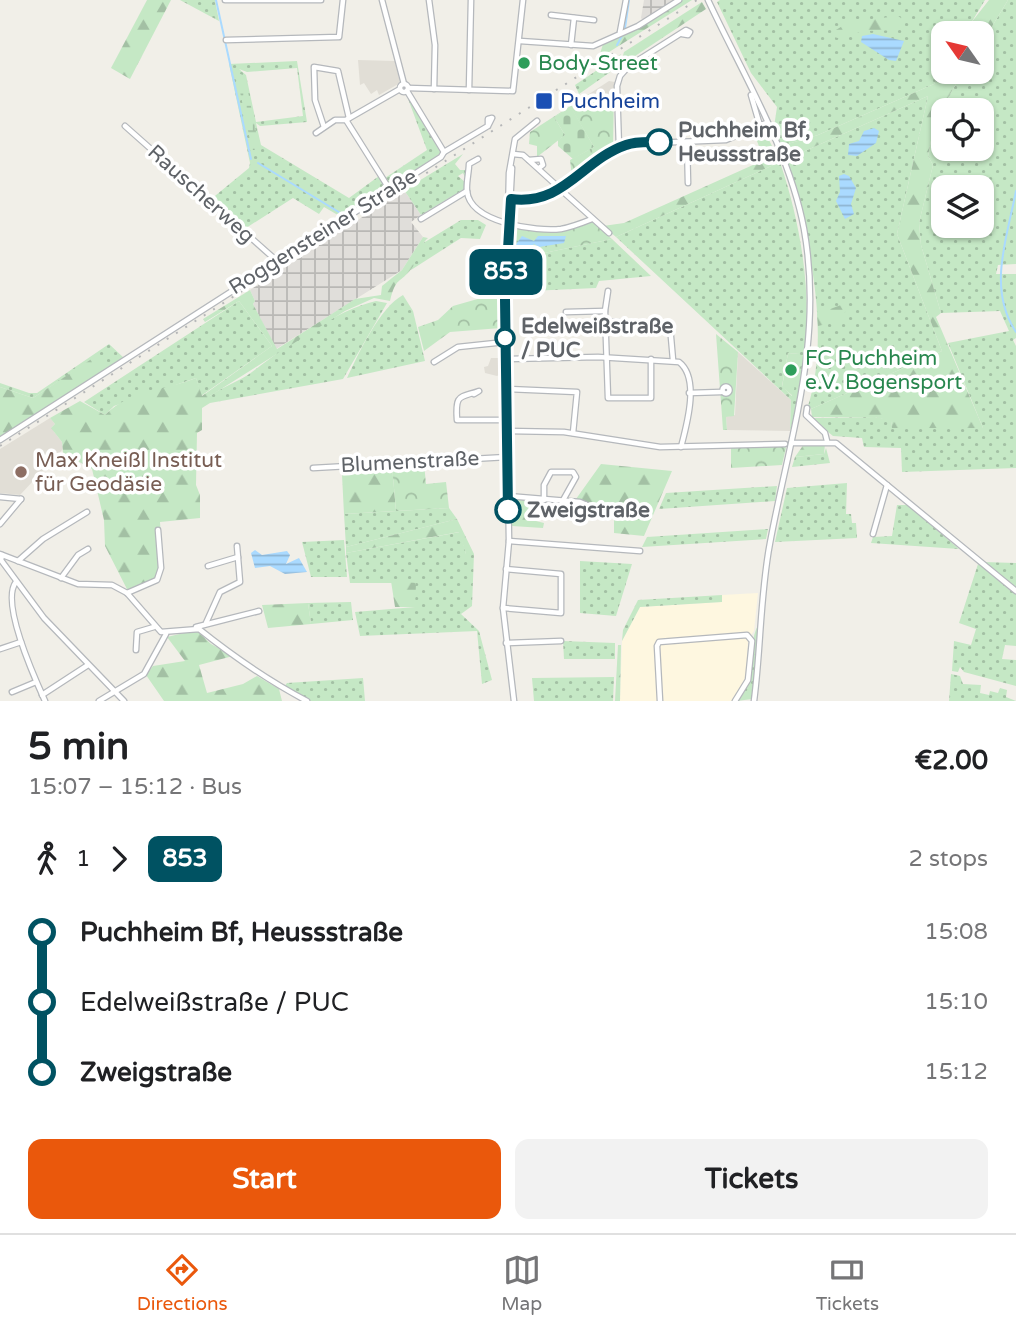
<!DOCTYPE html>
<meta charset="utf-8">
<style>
:root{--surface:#fff;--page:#f2f2f2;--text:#202124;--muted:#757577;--line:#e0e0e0;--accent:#ea580c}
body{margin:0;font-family:"Varela Round",sans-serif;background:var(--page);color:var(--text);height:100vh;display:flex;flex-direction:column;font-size:26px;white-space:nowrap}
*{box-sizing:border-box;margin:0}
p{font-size:23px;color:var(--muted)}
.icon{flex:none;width:38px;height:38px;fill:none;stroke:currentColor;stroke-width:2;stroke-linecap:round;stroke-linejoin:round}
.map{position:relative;height:701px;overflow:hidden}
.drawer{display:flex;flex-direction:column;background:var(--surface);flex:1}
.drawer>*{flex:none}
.badge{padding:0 14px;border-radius:10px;font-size:24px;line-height:46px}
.needle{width:46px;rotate:304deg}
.tools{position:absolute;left:931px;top:21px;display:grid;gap:14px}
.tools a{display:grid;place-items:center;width:63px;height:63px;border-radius:14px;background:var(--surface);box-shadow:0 2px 5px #0004;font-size:35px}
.map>.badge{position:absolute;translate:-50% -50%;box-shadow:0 0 0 4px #fff}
.legs{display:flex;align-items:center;gap:10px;height:77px;padding:0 28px;font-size:23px}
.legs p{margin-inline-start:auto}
.headline{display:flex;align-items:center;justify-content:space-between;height:119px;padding:0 28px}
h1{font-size:38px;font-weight:700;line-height:52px}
.action{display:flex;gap:14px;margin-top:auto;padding:14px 28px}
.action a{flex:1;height:80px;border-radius:14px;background:var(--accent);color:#fff;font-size:28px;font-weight:700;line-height:80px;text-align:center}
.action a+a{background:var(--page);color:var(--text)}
ul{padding:0 28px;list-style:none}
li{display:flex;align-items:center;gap:24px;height:70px;font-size:26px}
li i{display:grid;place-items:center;width:10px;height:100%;margin:0 9px;background:currentColor}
li i::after{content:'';width:18px;height:18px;margin:-9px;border:5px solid;border-radius:50%;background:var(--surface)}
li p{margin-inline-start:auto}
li:first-child i{background:linear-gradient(#0000 50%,currentColor 0)}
li:last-child i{background:linear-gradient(currentColor 50%,#0000 0)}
.dock{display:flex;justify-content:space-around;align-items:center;height:98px;border-top:2px solid var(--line);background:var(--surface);font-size:19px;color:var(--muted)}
.dock a{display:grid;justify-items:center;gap:4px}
.dock .on{color:var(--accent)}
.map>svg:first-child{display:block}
.commercial{fill:#fef7e0}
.industrial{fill:url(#industrial-grid)}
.education{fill:#e1ded6}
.grass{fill:url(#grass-dots);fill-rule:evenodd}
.forest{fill:url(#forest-firs)}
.wetland{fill:url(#wetland-marsh)}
.cemetery{fill:url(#cemetery-stones)}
.park{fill:url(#park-crowns)}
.pitch{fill:#c5e8c5}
.water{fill:url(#water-rules)}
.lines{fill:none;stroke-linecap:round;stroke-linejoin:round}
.stream{stroke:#aadaff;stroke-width:2}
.minor-casing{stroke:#b5b8bc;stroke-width:7}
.minor{stroke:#fff;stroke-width:4.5}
.rail{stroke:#b6b7b8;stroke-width:2;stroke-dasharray:2 9;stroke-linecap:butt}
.line-1-casing{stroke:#fff;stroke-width:16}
.line-1{stroke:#005262;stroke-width:10}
.leisure-dot{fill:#2e9e5b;stroke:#fff;stroke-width:2.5}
.transit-dot{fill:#1a4fb4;stroke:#fff;stroke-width:2.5}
.stop-1-dot{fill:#fff;stroke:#005262;stroke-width:3.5}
.education-dot{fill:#8d6e63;stroke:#fff;stroke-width:2.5}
.labels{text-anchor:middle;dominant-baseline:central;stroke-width:7;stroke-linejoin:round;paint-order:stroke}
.leisure-label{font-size:21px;fill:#27864d;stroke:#fff;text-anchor:start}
.transit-label{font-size:21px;fill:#164399;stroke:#fff;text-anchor:start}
.stop-label{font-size:21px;font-weight:bold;fill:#5f6368;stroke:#fff;text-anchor:start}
.street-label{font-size:21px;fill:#5f6368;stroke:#fff}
.education-label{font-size:21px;fill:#785e54;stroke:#fff;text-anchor:start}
</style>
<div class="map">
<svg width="1016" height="701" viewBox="0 0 1016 701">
<defs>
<pattern id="industrial-grid" width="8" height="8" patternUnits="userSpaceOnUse" patternTransform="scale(1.75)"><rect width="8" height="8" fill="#e0deda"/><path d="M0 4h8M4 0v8" fill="none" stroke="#b9b8b5"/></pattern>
<pattern id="grass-dots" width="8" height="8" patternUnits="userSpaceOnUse" patternTransform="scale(1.75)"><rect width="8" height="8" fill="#c5e8c5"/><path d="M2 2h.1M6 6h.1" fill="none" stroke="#a3c0a4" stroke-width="1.8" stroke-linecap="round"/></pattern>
<pattern id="forest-firs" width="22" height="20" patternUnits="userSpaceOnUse" patternTransform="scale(1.75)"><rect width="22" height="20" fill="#c5e8c5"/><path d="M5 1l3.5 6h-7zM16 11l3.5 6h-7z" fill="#a3c0a4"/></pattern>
<pattern id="wetland-marsh" width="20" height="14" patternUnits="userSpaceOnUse" patternTransform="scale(1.75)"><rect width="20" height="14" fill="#c5e8c5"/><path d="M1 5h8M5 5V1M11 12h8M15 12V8" fill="none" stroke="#a3c0a4"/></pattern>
<pattern id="cemetery-stones" width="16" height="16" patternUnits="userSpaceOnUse" patternTransform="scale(1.75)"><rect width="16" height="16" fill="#c5e8c5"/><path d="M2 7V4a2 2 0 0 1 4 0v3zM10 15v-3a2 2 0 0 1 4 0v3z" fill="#a3c0a4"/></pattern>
<pattern id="park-crowns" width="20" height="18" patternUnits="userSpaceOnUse" patternTransform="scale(1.75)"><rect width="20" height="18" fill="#c5e8c5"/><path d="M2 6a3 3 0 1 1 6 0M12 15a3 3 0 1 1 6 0" fill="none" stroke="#a3c0a4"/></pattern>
<pattern id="water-rules" width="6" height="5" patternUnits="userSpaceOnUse" patternTransform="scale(1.75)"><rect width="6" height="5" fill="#aadaff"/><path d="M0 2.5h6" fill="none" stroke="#8eb4d2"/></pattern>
</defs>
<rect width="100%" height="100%" fill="#f1efe8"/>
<polygon class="commercial" points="758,593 754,631 748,640 746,678 732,701 620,701 622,641 640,607 721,602 722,595"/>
<g class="industrial">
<polygon points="644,0 679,0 645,22 641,18"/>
<polygon points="404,190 421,215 411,222 423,237 402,270 276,349 253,304 255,301 250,290"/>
</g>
<g class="education">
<polygon points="358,60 395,61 400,83 379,95 377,90 371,94 364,83 360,85"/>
<polygon points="609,81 615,82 615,110 607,110 589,94"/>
<polygon points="738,352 791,400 790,431 727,430 726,417 735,415"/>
<polygon points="491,358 502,358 502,373 497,376 485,373 484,367 488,366"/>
<polygon points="50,418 55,424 51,428 62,442 62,450 20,495 0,493 0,449"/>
</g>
<g class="grass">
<polygon points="180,0 215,0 219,21"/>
<polygon points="720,0 985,0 965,33 943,33 943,70 934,84 818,135 781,146 774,127 777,107 751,73 717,2"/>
<path d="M1008,0H1016V264L998,265L996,274H1016V338L1013,340L1016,346V468L902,472L901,448L864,447L862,438L833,436L811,418L875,417L891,420L892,427L983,428L948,343L1009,331L1000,311L941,313L921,245L919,223L933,165L928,156L935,120L963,72H982V43ZM943,110H982V149H943ZM943,187H982V226H943Z"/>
<polygon points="621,54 616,68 579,94 575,85"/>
<path d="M297,61L307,122L260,126L256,123L261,145L349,198L379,176L386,189L343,218L324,207L319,214L293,198L246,228L214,200H210L249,168L250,163L229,64ZM297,68L303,116L256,122L246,75L239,69L247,72Z"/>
<polygon points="407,96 441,153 391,186 385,178 427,150"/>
<path d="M928,96L897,234L942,351L811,409L808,406C832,330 807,233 787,159Z"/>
<polygon points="463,154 455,164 460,170 467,170 466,179 463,173 458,176 466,183 464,189 421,215 404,190"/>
<path d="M780,162C810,251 817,341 790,431L791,400L616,237ZM788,353L799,354L792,396L782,386Z"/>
<polygon points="461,220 478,220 486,225 480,239 461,238 411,270 420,245"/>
<polygon points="612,239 651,276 599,281 596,288 508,292 510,260"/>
<path d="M403,295L413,311L425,361L347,378C358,354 380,307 403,295Z"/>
<polygon points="239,301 272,346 201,396 196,378 114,406 105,415 84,402"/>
<path d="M376,301L387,303L343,379L210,403V396C223,386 239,382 252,372C285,347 336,310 376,301Z"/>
<polygon points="109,344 124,358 105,371 99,355 33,398 0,387 0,383 29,393 37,393"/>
<polygon points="826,448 830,463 792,467 795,457 824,454"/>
<polygon points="847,483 846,514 851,514 852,523 856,523 857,538 775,542 787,488"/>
<polygon points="777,486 775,501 659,509 666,493"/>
<polygon points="897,505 908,505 959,549 871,543 873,537 892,536"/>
<polygon points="449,508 457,519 346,547 344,514"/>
<polygon points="768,529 766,539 642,547 647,537"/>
<polygon points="460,532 466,554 474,554 472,606 461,614 479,631 492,680 482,684 477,631 360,636 355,612 415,607 415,583 350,583 346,553"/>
<polygon points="344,540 347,577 311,577 302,542"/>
<polygon points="580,561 632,564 616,616 580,613"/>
<polygon points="983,562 1016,563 1016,590"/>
<polygon points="978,564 1016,594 1016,646 1005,645 1002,659 1016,660 1016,686 964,672 960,667 958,672 952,671 954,641 971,645 976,629 959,623"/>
<polygon points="722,595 722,602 640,607 622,641 623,630 638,600"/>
<polygon points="351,602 353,620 311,624 308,603"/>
<path d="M758,625L752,699L737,701C757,678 746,649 758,625Z"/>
<polygon points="563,641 615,643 615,659 564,659"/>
<polygon points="951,674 960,676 963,684 981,685 980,693 989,695 990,691 998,693 1000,688 1007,690 1006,697 1016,701 949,701"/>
<polygon points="614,677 613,701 534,701 532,678"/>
<polygon points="363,678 365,701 310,701 284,687 287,683"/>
</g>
<g class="forest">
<polygon points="147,0 171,0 130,79 111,68"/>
<polygon points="683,0 692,0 590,64 599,57 603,44 646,24"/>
<polygon points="989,0 1008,0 982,43 982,33 963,33"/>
<polygon points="702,2 706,9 620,66 624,52"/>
<polygon points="898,16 901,18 899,30 865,31 837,38 831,33 849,22"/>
<polygon points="943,69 943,72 963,72 935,120 928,156 933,165 919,223 921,245 941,313 936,317 983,428 892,428 891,421 875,417 812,417 811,409 942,351 897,234 928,96 787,159 781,146 818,135 934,84"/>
<polygon points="758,131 765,132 780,162 616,237 603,226 624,223 764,160 757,141 745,137"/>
<path d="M423,237L428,238C418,247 419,258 412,268C400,284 396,276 390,301L374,298L345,311L210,396V403L202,408V430L197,433L196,485L200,495V518L160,522L163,568L159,581L129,593L105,546L104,520L92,469L63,453L62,442L51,428L55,424L50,418L80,401L105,415C131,389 164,391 196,378L202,396L272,346L239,301L205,322L203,319L250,290L255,301L253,304L277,349L355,299L381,295L382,286L402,270Z"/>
<polygon points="841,305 846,311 839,321 818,326 817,314"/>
<polygon points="99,354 107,363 105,371 0,438 0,387 33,398"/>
<polygon points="804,444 825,444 824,454 795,457"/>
<polygon points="601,464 672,471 644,536 614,533 614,510 603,511 576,499"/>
<polygon points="392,465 396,511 344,514 342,475 390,472"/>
<polygon points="512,498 535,500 536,521 544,523 543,528 512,526"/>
<polygon points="457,519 474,554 466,554 459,532 346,553 346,547"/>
<polygon points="391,581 416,583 415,607 395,607"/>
<polygon points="308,603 311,624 268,628 262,605"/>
<polygon points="196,630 211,644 233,656 199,665 207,693 243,684 257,676 279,689 282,701 164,701 146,675 153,666 185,661 167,637"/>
<polygon points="618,645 621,645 620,701 615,701"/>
</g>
<polygon class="wetland" points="236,72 245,76 259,147 256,150 252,150"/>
<polygon class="cemetery" points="571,107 594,147 573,159 558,146 558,140 565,135 554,117"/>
<g class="park">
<polygon points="614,91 613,148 572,177 570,160 594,147 571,108 554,117 565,135 537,157 537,146 529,144 530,132 589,94 596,102"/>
<polygon points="592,222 612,239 510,260 512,227 569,229"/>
<polygon points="502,292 501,328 450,332 424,351 418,327 438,320 453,306"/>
<polygon points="716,334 738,352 734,416 726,417 727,430 723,430"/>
<polygon points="781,443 786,448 782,465 731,468 731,444"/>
<polygon points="424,463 426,484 446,482 449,508 396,511 392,465"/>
</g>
<polygon class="pitch" points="788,353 800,354 793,396 782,387"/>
<g class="water">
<polygon points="873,34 904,41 896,61 889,60 861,42 862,36"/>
<polygon points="874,128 879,131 876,143 857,156 848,155 849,144 859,141 864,131"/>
<polygon points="844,174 849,176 856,188 851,204 854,214 845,219 836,201 840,192 839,176"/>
<polygon points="522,236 534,241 538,236 566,236 564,243 539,247 534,244 530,249 514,247"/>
<polygon points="255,550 262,555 287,551 290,555 286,564 299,558 307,572 285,574 270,566 255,568 251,553"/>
</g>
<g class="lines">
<g class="stream">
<polyline points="216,0 251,159"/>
<polyline points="625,28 629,0"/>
<polyline points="617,45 623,34"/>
<polyline points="258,163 342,214"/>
<path d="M1016,191C1007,238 987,289 1016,332"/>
</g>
<g class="minor-casing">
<g id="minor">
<polyline points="225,0 321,0"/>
<polyline points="382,0 404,84"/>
<polyline points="429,0 435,45 434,89"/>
<path d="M708,0C742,73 789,149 804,229C824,341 790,435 770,543C760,595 761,648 754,701"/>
<polyline points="551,15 594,20"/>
<polyline points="620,32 626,0"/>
<polyline points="226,40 339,37 343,0"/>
<polyline points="520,41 593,46 638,26 679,0"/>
<polyline points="571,45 574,18"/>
<circle cx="404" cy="88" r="4"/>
<polyline points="408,88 513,91 523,0"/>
<polyline points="469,90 471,0"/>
<polyline points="407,91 444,152"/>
<polyline points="751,95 760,126"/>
<polyline points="346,120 390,190"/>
<polyline points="125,126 277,261"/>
<polyline points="324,127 315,100 314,67 338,71 349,118"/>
<polyline points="316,133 335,120 346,120 400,89"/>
<polyline points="687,142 688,183"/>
<polyline points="619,148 617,86 620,76 629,66 686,30 690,32 688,35 682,34"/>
<polyline points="513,154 523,155 555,184"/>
<path d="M478,159L469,164C469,172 466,183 467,191C470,223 537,232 561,229C572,227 582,223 592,219"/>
<polyline points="529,160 541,159 543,165 539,168"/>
<polyline points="512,168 505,299 509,541 503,608 514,701"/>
<polyline points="560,189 609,233"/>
<polyline points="508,199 531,201 543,198 629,144 726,140 766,123"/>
<polyline points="508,217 509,173 515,139 537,121"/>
<polyline points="421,219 467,191"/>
<polyline points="608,291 605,311 608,398 651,398 651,359"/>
<polyline points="566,312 605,311"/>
<polyline points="605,321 670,326 673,360"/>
<path d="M505,359L598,357L679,362C700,378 687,424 681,447"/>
<polyline points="434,362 458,347 505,342"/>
<circle cx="726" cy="390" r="3.5"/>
<polyline points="506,389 577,392 573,433"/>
<polyline points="689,393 721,392"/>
<path d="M474,394L479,391C460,398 455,393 457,420H507"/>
<polyline points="807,408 806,415 825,433 827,441"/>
<polyline points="507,431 564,432 660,447 785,444"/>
<polyline points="0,440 441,157 444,152 488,126 492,118 488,119 488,126"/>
<polyline points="792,443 836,443 1016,591"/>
<polyline points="313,468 507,457"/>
<polyline points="508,496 580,502 607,514"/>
<polyline points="0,497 21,499"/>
<polyline points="544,500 544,485 551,472 573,472 576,477 562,502"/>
<polygon points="610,511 613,511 613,515 607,514"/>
<polyline points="0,524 21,499"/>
<polyline points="873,534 887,485"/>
<polyline points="509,541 640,551"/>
<path d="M0,554L78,584L112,585L127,593L161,632L199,629C234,657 267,680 307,701"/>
<polyline points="2,555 1,560 44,618 124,701"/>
<polyline points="18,561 43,539 87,512"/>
<polyline points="208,566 238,557"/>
<polyline points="61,578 78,555 88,549"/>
<path d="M16,582C0,602 35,679 45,701"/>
<polyline points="127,593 157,580 161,568 158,530"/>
<polyline points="503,608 561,613 561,574 506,569"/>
<polyline points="206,623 220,592 240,582 237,546"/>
<polyline points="196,627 259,611"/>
<polyline points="506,643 561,641"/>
<polyline points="0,649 21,642"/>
<polyline points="136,650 137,632 154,627"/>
<polyline points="12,692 36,682"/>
<polyline points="42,695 88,665"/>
<polyline points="99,701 144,674 166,634"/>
<polyline points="660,701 657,646 659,642 747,635 752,641 748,680 735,701"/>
</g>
</g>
<use href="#minor" class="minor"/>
<polyline class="rail" points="0,446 697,0"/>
</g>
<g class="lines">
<g class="line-1-casing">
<path id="line-1" d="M508,510L505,299L511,199C564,206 582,160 626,145C636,141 648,142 659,142"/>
</g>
<use href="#line-1" class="line-1"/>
</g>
<g class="leisure-dot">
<circle cx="524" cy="63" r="7"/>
<circle cx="791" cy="370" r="7"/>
</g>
<rect class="transit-dot" x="535" y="92" width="18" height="18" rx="3.5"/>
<g class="stop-1-dot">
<circle cx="659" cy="142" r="12"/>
<circle cx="505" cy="338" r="9"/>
<circle cx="508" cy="510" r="12"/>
</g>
<circle class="education-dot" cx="21" cy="472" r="7"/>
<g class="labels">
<g class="leisure-label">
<text x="538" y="63">Body-Street</text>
<text x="805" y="358">FC Puchheim<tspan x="805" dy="24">e.V. Bogensport</tspan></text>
</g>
<g class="transit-label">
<text x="560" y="101">Puchheim</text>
</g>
<g class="stop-label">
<text x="678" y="130">Puchheim Bf,<tspan x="678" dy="24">Heussstraße</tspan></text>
<text x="521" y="326">Edelweißstraße<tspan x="521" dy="24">/ PUC</tspan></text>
<text x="527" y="510">Zweigstraße</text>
</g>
<g class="street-label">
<text transform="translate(201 194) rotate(42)">Rauscherweg</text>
<text transform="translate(323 232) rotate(-32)">Roggensteiner Straße</text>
<text transform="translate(410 462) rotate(-3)">Blumenstraße</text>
</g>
<g class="education-label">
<text x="35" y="460">Max Kneißl Institut<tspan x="35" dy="24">für Geodäsie</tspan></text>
</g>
</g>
</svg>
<div class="tools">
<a><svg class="needle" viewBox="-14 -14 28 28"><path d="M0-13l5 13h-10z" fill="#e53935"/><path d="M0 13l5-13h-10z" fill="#757577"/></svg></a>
<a><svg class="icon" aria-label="locate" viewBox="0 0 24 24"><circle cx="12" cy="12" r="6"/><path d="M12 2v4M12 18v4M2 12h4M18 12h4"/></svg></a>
<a><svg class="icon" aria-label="layers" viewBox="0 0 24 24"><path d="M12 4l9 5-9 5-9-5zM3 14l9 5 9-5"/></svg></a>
</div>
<b class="badge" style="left:506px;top:272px;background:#005262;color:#fff">853</b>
</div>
<section class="drawer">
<div class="headline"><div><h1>5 min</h1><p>15:07 – 15:12 · Bus</p></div><b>€2.00</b></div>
<div class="legs"><svg class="icon" aria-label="walk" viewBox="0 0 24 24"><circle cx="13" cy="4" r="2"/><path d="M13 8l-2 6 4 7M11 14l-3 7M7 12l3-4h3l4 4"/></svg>1<svg class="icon" aria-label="forward" viewBox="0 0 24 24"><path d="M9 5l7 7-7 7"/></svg><b class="badge" style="background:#005262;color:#fff">853</b><p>2 stops</p></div>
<ul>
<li><i style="color:#005262"></i><b>Puchheim Bf, Heussstraße</b><p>15:08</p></li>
<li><i style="color:#005262"></i><span>Edelweißstraße / PUC</span><p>15:10</p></li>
<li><i style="color:#005262"></i><b>Zweigstraße</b><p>15:12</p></li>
</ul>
<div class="action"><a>Start</a><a>Tickets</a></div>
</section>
<nav class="dock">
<a class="on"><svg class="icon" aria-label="directions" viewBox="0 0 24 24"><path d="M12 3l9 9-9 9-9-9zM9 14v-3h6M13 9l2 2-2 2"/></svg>Directions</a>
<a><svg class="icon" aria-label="map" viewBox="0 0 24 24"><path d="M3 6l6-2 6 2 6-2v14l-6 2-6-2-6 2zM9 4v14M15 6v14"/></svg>Map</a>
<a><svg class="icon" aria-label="tickets" viewBox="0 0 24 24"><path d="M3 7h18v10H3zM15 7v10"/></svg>Tickets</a>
</nav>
